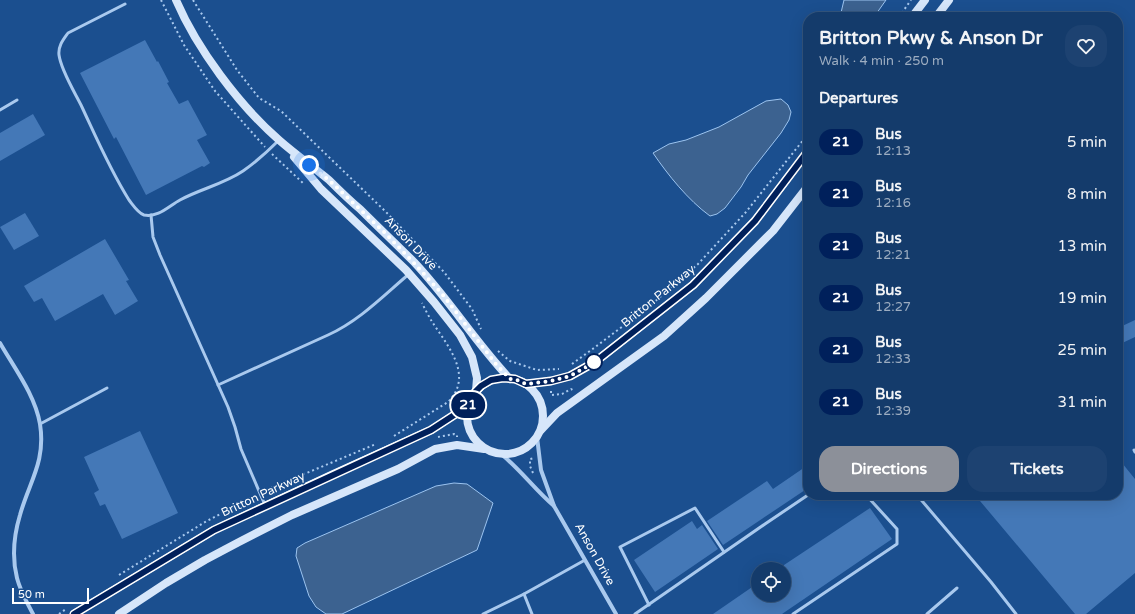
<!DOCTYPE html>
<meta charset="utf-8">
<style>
:root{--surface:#143b6b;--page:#1d4271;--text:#f1f3f6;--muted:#9dadc1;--line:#33557e;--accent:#8c9099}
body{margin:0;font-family:"Varela Round",sans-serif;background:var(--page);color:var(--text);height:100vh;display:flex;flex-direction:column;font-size:15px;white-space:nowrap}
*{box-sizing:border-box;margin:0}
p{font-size:13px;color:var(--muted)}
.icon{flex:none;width:22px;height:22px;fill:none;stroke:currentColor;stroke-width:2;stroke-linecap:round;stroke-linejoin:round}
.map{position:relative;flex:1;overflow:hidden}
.side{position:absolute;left:803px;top:12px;width:320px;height:488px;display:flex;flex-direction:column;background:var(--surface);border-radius:16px;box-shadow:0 4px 16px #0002,0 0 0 1px var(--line)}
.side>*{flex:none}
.badge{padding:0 8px;border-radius:13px;font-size:14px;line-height:26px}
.tools{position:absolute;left:751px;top:562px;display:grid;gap:8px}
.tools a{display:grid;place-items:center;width:40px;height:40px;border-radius:50%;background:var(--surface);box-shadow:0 4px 16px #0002,0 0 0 1px var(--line);font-size:20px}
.scale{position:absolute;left:12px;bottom:10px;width:77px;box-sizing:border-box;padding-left:4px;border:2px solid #fff;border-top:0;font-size:11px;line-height:14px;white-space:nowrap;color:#fff;-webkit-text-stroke:3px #1b4f8f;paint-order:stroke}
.you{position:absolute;width:20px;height:20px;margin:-10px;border:3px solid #fff;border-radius:50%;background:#1a73e8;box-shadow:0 0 0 6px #1a73e833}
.map>.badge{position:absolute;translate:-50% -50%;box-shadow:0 0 0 2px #fff}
h2{padding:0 16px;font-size:15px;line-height:36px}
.round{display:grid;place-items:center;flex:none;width:42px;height:42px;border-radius:16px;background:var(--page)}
.overview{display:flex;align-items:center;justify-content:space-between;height:68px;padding:0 16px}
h1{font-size:19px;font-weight:800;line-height:30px}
.cta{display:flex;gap:8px;margin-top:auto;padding:8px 16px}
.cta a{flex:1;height:46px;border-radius:16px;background:var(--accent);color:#fff;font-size:16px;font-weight:800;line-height:46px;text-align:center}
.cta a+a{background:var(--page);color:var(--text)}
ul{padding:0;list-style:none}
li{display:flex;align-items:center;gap:12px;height:52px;padding:0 16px}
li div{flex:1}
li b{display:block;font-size:15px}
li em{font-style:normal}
li .badge{min-width:44px;font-weight:700;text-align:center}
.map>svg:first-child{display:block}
.water{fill:#3c6290;stroke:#9cc4f0}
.building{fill:#4478b7}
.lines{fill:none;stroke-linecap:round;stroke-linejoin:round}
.path{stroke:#a9c9ee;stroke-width:2;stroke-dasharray:2 3;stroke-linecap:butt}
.lane{stroke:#a9c9ee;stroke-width:3}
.street{stroke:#a9c9ee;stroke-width:4}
.secondary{stroke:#d6e6fa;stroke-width:8}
.line-casing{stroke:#fff;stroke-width:9}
.line{stroke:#00205b;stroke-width:6}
.walk{stroke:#fff;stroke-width:4;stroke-dasharray:0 7.2}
.stop-dot{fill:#fff;stroke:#00205b;stroke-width:2}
.labels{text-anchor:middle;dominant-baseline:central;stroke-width:3;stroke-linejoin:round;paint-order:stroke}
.street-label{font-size:12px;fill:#fff;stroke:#1b4f8f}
</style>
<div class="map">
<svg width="1135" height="614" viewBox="0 0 1135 614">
<rect width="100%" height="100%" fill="#1b4f8f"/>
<g class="water">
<polygon points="844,0 886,0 874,17 840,17"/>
<path d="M781,99L788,105L791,112L789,120L781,133L748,175L741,187L725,208L717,214L710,216C688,200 668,175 653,153L669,144L686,140L719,127L766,101Z"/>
<polygon points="454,483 467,484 493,503 477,550 342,614 326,614 316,607 309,596 296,556 297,548 305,543 436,486"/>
</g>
<g class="building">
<polygon points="145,40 157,62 158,61 169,82 167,83 179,104 188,100 207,135 197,140 210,163 204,167 202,166 146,195 116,137 114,139 80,73"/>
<polygon points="33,114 45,135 0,161 0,133"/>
<polygon points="25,213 39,236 14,250 0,227"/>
<polygon points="105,239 129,280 126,281 138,301 115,315 103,294 55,321 42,298 34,302 24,286"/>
<polygon points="1135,320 1135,337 1118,345 1118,328"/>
<polygon points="140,431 178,513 122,539 105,504 100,506 94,493 99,490 84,457"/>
<polygon points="1118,458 1135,479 1135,573 1086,614 1075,614 975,495 1118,495"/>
<polygon points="808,465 808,488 723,545 707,521 767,481 773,489"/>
<polygon points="870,508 892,539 782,614 713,614 758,583 758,595 784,595 784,565"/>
<polygon points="692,521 697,529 702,525 718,549 655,592 634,560"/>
</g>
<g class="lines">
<g class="path">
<polyline points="161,0 184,45 215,91 265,147"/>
<polyline points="193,0 237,70 259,98 281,111 385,211 444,272 472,309 481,329"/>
<polyline points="899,17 911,0"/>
<polyline points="272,154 304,184"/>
<polyline points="498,351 510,361 537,370 559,369"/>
<polyline points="572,364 594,348 652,304 698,264 746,212 808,134"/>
<polyline points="551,391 551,395 562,394 571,389 574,391"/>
<path d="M394,436L448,402C475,375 446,344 431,320C428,315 425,309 422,303"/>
<polyline points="438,437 454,434 457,435 457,437"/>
<polyline points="533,473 530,466 530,459 534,458"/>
<polyline points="266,490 376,444"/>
<polyline points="119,575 205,522 255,496"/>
<polyline points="59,614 66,609"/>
</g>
<g class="lane">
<path d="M125,4L68,33C63,40 58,46 59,55C61,70 74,91 81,105C96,137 110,170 129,200C133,205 138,213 144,215C158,218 169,206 180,200C200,189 224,184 243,171C256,162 267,152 278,141"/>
<polyline points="0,110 17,100"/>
<polyline points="151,215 153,237 160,255 228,407 235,427 241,449 265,505"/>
<path d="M218,385L328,335C359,321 383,296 409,274"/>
<polyline points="40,424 107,388"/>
<polyline points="1134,450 1135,452"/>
<polyline points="917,495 991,582 1016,614"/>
<polyline points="649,605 620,547 695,508 724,552"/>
<polyline points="483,614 524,594"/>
<polyline points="532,614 524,594 585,560"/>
<polyline points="635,614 765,524 808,495"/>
<polyline points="793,614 897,544 897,529 866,495"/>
<polyline points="927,614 957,588"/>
</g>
<g class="street">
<path d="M0,343C15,369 35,395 40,424C46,462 29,482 20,515C14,535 12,558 17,578C20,590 27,603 33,614"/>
<polyline points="537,437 541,470 554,506 616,614"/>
<path d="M501,454C521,470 535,490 554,506"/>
</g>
<g class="secondary">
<path d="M176,0C197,49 239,105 279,140C295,154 313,167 329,180C339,190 349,200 360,209C378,227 396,244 414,262C449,299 475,342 510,379"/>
<polyline points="912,17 925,0"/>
<polyline points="936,17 949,0"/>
<polyline points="294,157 321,189 406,270 434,302 460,335 472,357 477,378 476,391"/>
<circle cx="505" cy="416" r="38"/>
<polyline points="526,384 551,381 570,376 595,362 693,285 755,221 808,151"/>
<polyline points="541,430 557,413 664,336 706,298 773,231 808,186"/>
<polyline points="74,614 214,530 333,474 431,430 468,406"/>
<polyline points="119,614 166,583 205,560 239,542 292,515 398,469 435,449 457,445 484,449"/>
</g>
</g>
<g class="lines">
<g class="line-casing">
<polyline id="line" points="74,614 214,530 431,430 468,406 473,395 476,391 481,386 491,380 503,378 515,379 526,384 551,381 570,376 595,362 693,285 755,221 808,151"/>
</g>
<use href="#line" class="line"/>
<polyline class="walk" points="309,165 330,181 384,232 414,263 443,295 495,363 510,379 515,379 526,384 551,381 570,376 595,362 594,362"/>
</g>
<circle class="stop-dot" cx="594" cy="362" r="8"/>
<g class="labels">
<g class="street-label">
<text transform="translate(411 243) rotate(46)">Anson Drive</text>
<text transform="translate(658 296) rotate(-39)">Britton Parkway</text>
<text transform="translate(263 494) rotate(-25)">Britton Parkway</text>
<text transform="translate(595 554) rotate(61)">Anson Drive</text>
</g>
</g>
</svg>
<div class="tools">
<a><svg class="icon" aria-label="locate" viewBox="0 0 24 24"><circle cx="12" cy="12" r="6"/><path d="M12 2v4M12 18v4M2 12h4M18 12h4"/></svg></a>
</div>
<div class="scale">50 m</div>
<div class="you" style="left:309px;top:165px"></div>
<b class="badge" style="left:468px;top:405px;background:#00205b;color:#fff">21</b>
<section class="side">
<div class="overview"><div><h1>Britton Pkwy &amp; Anson Dr</h1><p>Walk · 4 min · 250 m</p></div><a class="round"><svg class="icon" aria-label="heart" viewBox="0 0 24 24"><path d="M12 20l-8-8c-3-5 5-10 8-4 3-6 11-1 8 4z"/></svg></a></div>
<h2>Departures</h2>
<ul>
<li><span class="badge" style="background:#00205b;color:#fff">21</span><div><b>Bus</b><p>12:13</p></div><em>5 min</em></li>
<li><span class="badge" style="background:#00205b;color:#fff">21</span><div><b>Bus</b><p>12:16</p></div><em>8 min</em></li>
<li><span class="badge" style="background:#00205b;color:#fff">21</span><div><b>Bus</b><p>12:21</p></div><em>13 min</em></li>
<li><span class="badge" style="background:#00205b;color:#fff">21</span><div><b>Bus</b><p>12:27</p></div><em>19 min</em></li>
<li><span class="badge" style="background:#00205b;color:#fff">21</span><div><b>Bus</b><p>12:33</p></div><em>25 min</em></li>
<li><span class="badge" style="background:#00205b;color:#fff">21</span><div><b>Bus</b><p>12:39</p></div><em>31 min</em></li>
</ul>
<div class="cta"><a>Directions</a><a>Tickets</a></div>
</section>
</div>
